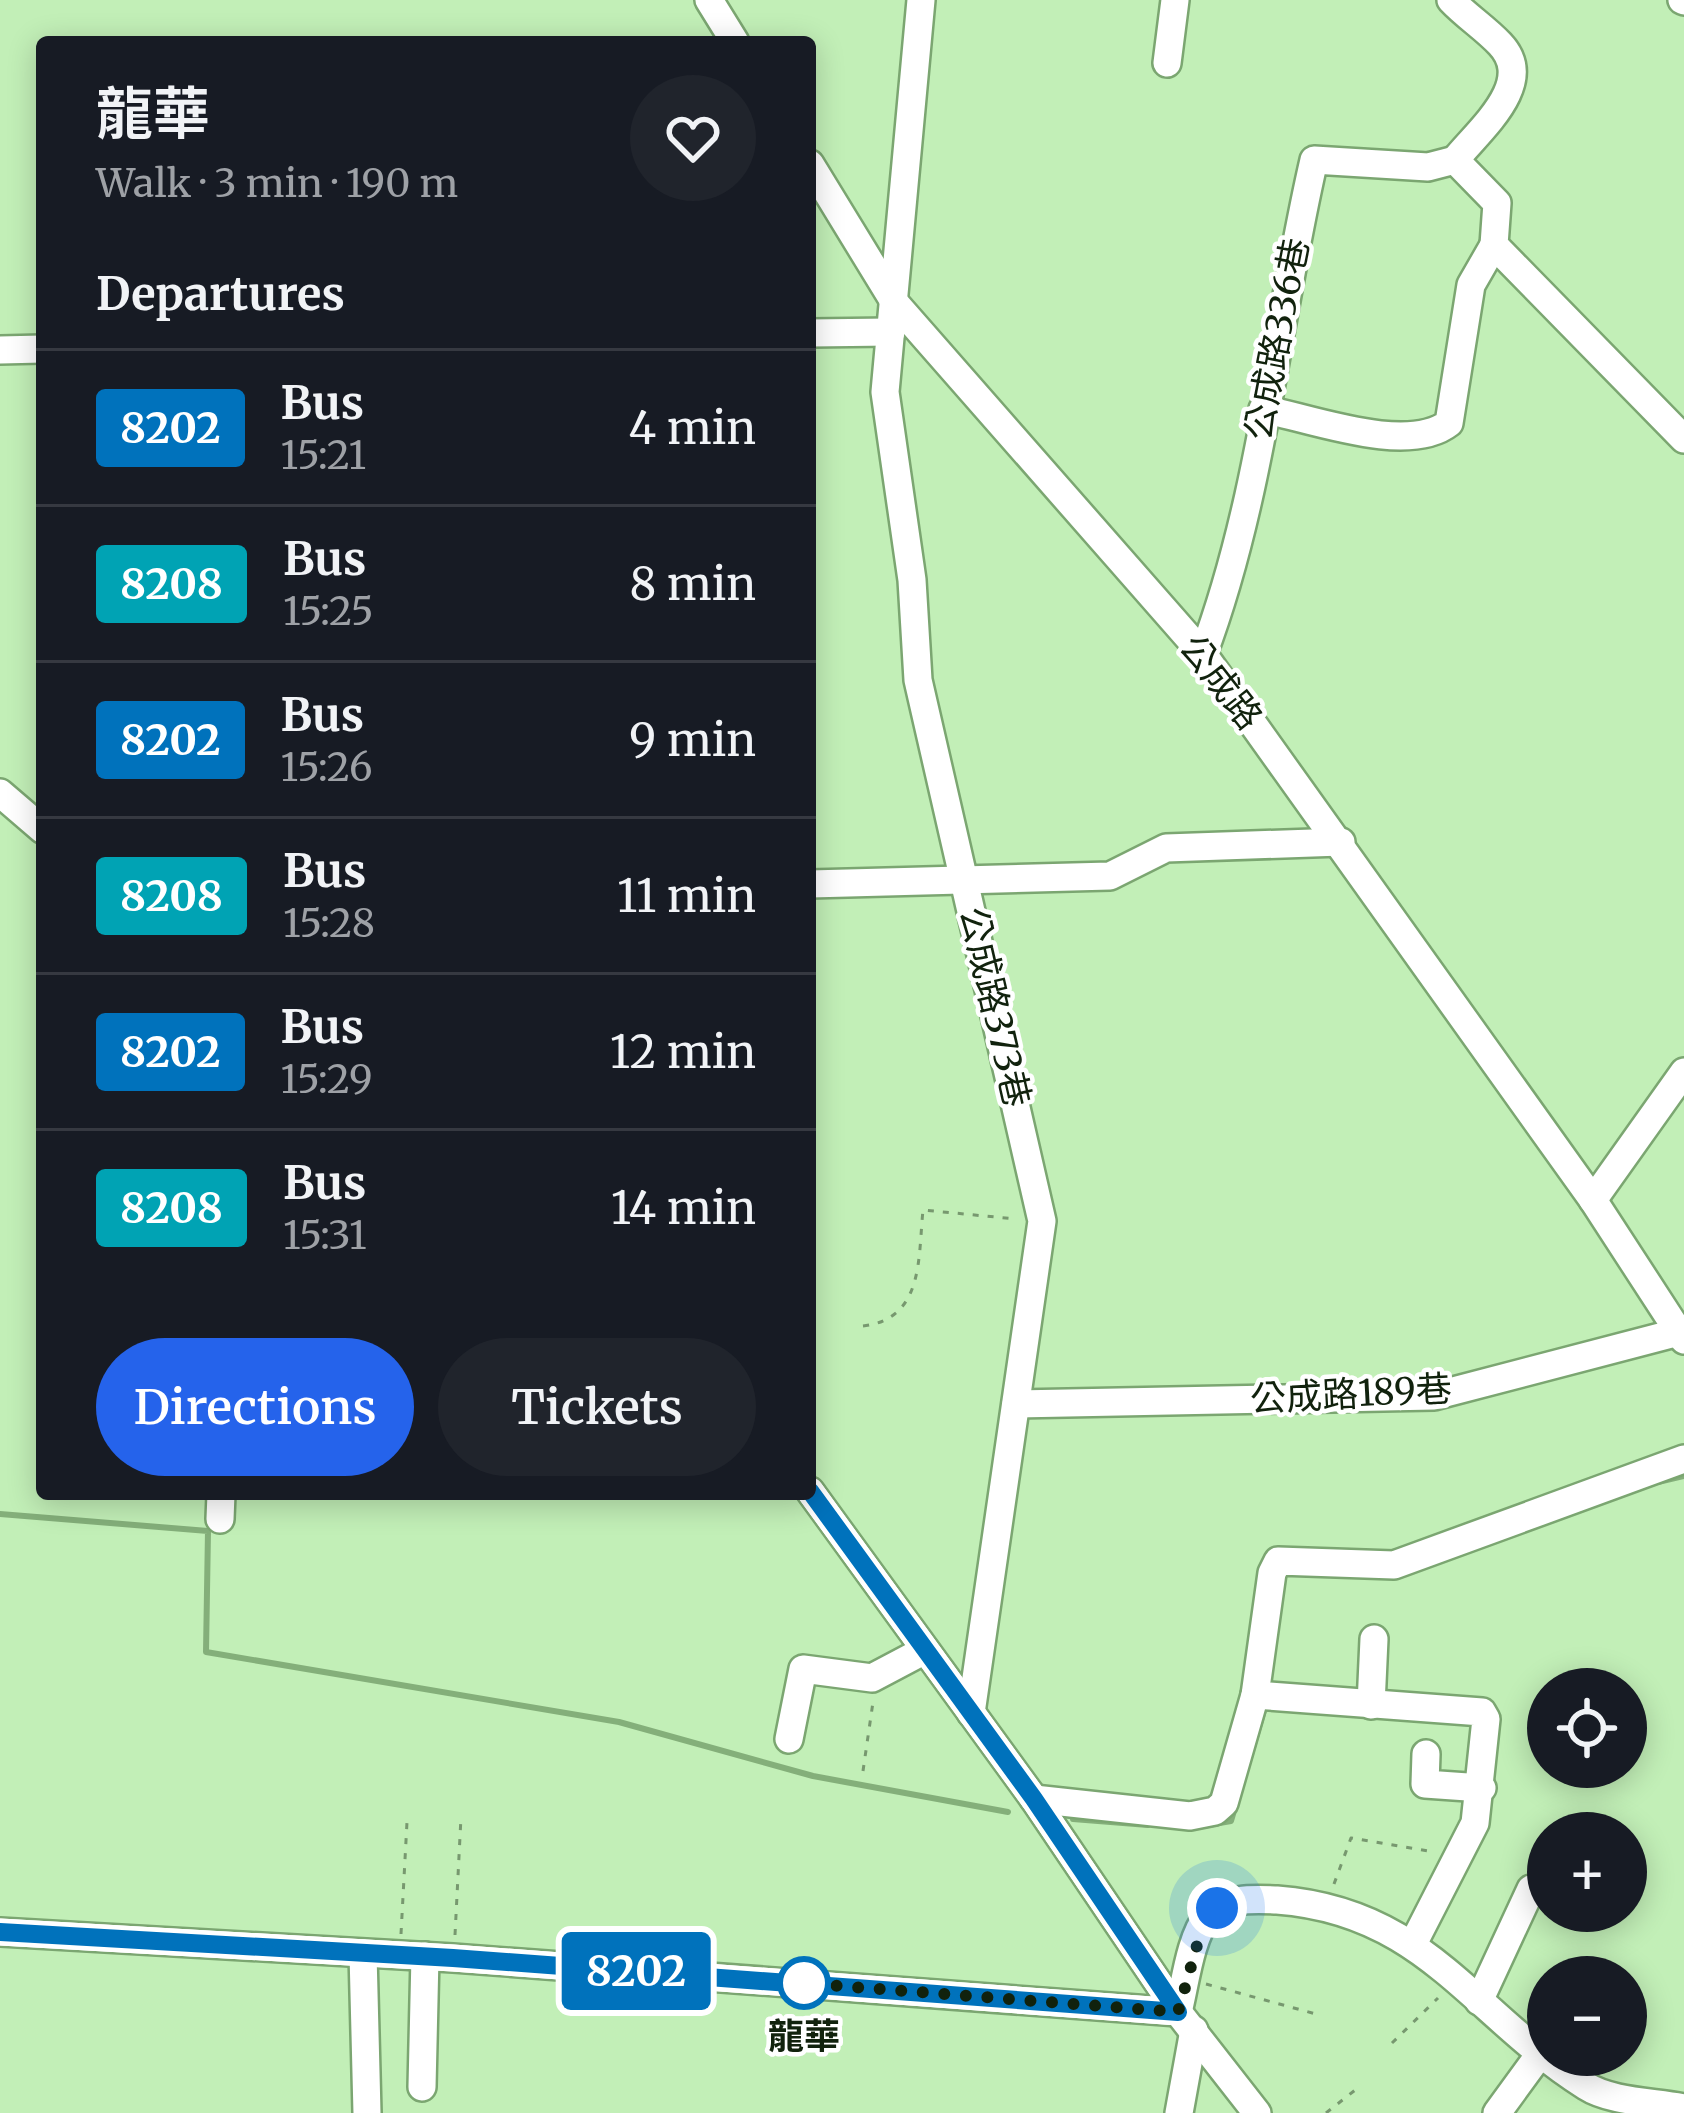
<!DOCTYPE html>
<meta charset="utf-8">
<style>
:root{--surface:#171b24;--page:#20242c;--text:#f1f3f6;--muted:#9ea1a6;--line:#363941;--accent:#2563eb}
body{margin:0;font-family:Merriweather,"Noto Sans TC",serif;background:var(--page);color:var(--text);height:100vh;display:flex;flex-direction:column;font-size:45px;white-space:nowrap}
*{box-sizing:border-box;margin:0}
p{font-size:39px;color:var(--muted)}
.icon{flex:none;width:66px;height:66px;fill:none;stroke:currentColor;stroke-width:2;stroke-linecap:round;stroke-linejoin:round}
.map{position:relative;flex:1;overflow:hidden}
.side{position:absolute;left:36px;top:36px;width:780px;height:1464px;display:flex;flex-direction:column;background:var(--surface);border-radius:12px;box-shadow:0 6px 30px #0003}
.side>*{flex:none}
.badge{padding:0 24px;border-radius:9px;font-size:42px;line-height:78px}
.fabs{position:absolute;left:1527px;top:1668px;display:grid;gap:24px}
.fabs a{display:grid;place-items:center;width:120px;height:120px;border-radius:50%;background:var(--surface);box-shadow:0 6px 30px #0003;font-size:60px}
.you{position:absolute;width:60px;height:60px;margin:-30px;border:9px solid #fff;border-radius:50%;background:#1a73e8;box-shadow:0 0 0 18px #1a73e833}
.map>.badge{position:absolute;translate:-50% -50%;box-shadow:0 0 0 6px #fff}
h2{padding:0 60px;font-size:45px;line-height:108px}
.round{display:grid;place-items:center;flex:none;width:126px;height:126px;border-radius:63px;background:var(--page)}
.headline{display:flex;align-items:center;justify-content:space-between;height:204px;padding:0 60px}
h1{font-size:57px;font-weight:600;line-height:90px}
.primary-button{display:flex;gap:24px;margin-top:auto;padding:24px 60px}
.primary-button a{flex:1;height:138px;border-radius:72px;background:var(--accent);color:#fff;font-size:48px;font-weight:600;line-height:138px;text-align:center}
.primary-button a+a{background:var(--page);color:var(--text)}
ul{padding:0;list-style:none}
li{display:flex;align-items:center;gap:36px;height:156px;padding:0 60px;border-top:3px solid var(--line)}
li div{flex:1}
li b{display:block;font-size:45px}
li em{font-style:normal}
li .badge{min-width:132px;font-weight:700;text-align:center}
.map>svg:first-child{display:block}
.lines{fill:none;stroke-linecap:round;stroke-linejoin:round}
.stream{stroke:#84af7a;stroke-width:6}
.minor-casing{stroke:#7ba671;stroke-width:32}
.path{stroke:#77986f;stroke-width:3;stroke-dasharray:6 9;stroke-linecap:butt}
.minor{stroke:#fff;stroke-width:27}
.line-casing{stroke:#fff;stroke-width:27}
.line{stroke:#0072bc;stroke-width:18}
.walk{stroke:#11220d;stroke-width:12;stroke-dasharray:0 21.6}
.stop-dot{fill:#fff;stroke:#0072bc;stroke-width:6}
.labels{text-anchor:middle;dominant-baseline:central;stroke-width:9;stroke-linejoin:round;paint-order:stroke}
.street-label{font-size:36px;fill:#11220d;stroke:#fff}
.stop-label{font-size:36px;font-weight:bold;fill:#11220d;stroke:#fff}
</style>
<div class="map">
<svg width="1684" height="2113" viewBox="0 0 1684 2113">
<rect width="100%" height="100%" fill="#c2efb7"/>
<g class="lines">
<g class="stream">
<polyline points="1658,1482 1684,1476"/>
<polyline points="0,1514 208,1531 206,1652 619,1722 813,1776 1008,1812"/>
<polyline points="1073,1819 1148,1825"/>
<polyline points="1191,1828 1231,1821 1265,1707"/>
</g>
<g class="minor-casing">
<g id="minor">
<polyline points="709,0 735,42"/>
<polyline points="921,0 885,392 912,580 918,680 1042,1221 971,1713"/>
<path d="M1451,0C1466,16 1485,28 1500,44C1537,83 1480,129 1455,160"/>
<polyline points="1682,0 1684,1"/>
<polyline points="1167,63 1175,0"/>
<polyline points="1455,160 1497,203 1494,245 1684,439"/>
<polyline points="810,164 895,303 1203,654 1593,1200 1684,1340"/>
<polyline points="810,333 891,332"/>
<polyline points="0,350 42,349"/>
<path d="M1263,409C1312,419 1408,455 1449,423L1471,285L1494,245"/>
<path d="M1203,654C1262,497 1276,324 1314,160L1428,167L1455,160"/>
<polyline points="0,793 42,829"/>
<polyline points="810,884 1110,876 1166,848 1341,842"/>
<polyline points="1593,1200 1684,1072"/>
<polyline points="1016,1404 1434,1396 1679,1332"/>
<polyline points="810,1491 1034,1799 1178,2012 1257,2113"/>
<polyline points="220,1519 221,1494"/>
<polyline points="1255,1695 1482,1712 1486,1719 1475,1823 1414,1942"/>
<polyline points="1371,1705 1374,1639"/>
<polyline points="789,1739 803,1669 872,1678 925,1650"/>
<polyline points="1426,1754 1425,1784 1482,1788"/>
<polyline points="1034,1799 1190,1816 1215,1811 1224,1803 1255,1695 1272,1573 1278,1561 1394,1565 1684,1459"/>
<polyline points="0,1932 453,1958 1178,2012"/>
<polyline points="363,1953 367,2113"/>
<polyline points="1479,2001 1531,1889"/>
<path d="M1178,2012C1185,1985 1190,1937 1208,1916C1225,1897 1254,1899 1277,1900C1426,1911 1472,2014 1586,2086C1611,2102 1655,2102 1684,2108"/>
<polyline points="422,2087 425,1956"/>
<polyline points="1179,2113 1194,2030"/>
<polyline points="1497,2113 1540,2054"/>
</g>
</g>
<g class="path">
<path d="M863,1326C924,1319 918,1258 923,1210L1016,1219"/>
<polyline points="863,1771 873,1702"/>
<polyline points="1334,1884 1351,1838 1435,1852"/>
<polyline points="401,1934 407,1822"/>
<polyline points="455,1935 461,1817"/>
<polyline points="1206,1984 1316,2014"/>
<polyline points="1392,2043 1438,1998"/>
<polyline points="1326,2113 1359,2087"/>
</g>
<use href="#minor" class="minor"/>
</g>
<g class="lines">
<g class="line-casing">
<polyline id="line" points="0,1932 453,1958 1178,2012 1034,1799 810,1491"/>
</g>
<use href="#line" class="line"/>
<polyline class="walk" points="804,1983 788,1982 1178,2012 1204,1921 1217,1908"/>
</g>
<circle class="stop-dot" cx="804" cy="1983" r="24"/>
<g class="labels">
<g class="street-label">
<text transform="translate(1277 339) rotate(-79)">公成路336巷</text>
<text transform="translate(1221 682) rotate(52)">公成路</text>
<text transform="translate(995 1007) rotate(77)">公成路373巷</text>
<text transform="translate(1351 1394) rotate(-3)">公成路189巷</text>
</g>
<g class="stop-label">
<text x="804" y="2036">龍華</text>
</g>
</g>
</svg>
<div class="fabs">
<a><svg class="icon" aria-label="locate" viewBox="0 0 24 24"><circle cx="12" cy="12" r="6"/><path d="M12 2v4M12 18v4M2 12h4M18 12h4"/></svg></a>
<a>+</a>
<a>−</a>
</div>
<div class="you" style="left:1217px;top:1908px"></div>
<b class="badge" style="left:636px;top:1971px;background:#0072bc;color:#fff">8202</b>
<section class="side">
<div class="headline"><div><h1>龍華</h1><p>Walk · 3 min · 190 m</p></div><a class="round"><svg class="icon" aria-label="heart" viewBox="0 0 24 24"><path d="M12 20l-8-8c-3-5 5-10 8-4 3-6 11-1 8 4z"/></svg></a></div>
<h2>Departures</h2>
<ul>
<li><span class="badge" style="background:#0072bc;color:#fff">8202</span><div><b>Bus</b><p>15:21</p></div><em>4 min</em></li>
<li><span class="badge" style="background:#00a3b4;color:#fff">8208</span><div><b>Bus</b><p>15:25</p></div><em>8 min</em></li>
<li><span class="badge" style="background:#0072bc;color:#fff">8202</span><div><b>Bus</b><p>15:26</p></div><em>9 min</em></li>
<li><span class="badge" style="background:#00a3b4;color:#fff">8208</span><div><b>Bus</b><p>15:28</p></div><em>11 min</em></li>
<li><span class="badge" style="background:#0072bc;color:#fff">8202</span><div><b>Bus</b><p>15:29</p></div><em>12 min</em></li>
<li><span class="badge" style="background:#00a3b4;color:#fff">8208</span><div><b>Bus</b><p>15:31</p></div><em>14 min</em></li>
</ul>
<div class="primary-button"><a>Directions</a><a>Tickets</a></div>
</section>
</div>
